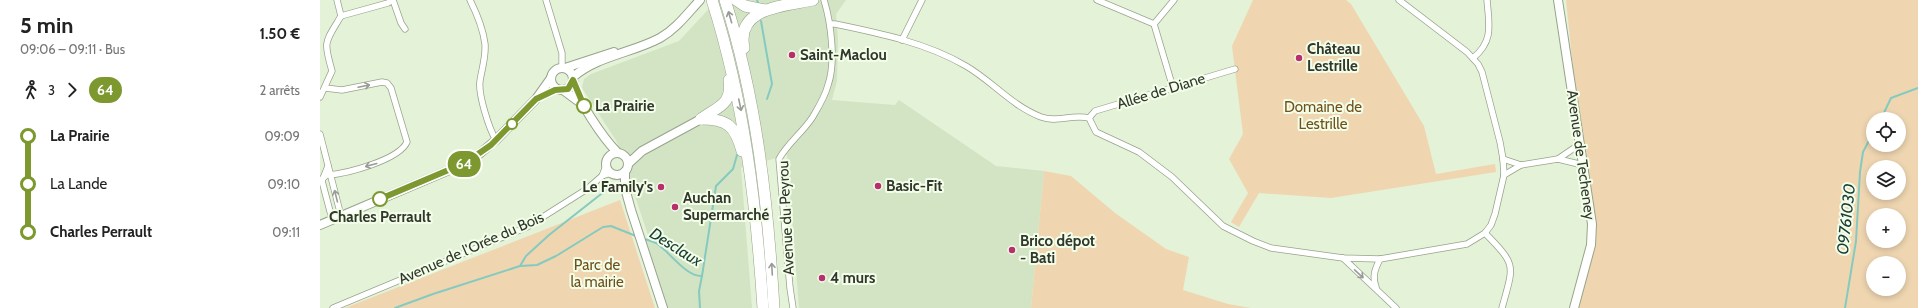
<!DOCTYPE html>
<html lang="fr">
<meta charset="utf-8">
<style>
:root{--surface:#fff;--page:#f2f2f2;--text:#222;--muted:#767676}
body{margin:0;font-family:Cabin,sans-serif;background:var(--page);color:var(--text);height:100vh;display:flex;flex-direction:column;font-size:15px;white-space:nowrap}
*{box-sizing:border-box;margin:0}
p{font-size:13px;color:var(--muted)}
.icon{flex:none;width:22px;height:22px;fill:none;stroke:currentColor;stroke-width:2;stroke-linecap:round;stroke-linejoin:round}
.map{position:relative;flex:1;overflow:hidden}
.panel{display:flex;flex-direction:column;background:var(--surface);width:320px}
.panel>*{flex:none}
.badge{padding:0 8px;border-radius:13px;font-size:14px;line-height:26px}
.buttons{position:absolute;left:1546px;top:112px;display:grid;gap:8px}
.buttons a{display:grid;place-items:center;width:40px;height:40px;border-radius:50%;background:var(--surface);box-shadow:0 2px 6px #0003;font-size:20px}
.map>.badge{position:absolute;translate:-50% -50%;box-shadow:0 0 0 2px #fff}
.legs{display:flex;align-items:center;gap:6px;height:44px;padding:0 20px;font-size:13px}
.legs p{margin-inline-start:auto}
.summary{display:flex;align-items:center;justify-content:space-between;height:68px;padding:0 20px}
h1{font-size:22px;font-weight:700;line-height:30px}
ul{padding:0 20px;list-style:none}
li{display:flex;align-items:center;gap:14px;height:48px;font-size:15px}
li i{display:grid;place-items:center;width:6px;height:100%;margin:0 5px;background:currentColor}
li i::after{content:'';width:10px;height:10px;margin:-5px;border:3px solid;border-radius:50%;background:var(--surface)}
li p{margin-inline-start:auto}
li:first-child i{background:linear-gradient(#0000 50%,currentColor 0)}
li:last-child i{background:linear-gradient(currentColor 50%,#0000 0)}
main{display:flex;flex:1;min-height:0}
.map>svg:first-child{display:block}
.built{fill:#d3e4c5}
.green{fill:#efd6b1;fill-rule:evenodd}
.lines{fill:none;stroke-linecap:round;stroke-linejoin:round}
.stream{stroke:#85cabf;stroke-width:2}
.street-casing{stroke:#97a48c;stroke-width:7}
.secondary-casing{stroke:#97a48c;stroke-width:10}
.highway-casing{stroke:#97a48c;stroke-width:12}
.street{stroke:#fff;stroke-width:5.5}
.secondary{stroke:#fff;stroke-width:8}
.highway{stroke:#fff;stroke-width:11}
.oneway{stroke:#989b96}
.line-1-casing{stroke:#fff;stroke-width:9}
.line-1{stroke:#7c982e;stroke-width:6}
.poi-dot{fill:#b82f6d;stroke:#f3fee9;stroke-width:1.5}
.stop-1-dot{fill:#fff;stroke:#7c982e;stroke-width:2}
.labels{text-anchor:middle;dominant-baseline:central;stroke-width:4;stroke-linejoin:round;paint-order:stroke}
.poi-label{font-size:15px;font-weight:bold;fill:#32372d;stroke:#f3fee9;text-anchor:start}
.street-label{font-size:15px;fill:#32372d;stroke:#f3fee9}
.stop-label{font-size:15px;font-weight:bold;fill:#32372d;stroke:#f3fee9;text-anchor:start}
.park-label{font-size:15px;fill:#71511b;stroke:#f3fee9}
.water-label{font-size:16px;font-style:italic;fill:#193b36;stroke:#f3fee9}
</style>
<main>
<section class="panel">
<div class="summary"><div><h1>5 min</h1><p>09:06 – 09:11 · Bus</p></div><b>1.50 €</b></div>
<div class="legs"><svg class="icon" aria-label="walk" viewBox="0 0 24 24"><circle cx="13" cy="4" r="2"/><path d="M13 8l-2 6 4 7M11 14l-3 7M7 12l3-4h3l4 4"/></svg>3<svg class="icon" aria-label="forward" viewBox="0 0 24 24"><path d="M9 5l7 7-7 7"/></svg><b class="badge" style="background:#7c982e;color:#fff">64</b><p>2 arrêts</p></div>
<ul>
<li><i style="color:#7c982e"></i><b>La Prairie</b><p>09:09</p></li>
<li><i style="color:#7c982e"></i><span>La Lande</span><p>09:10</p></li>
<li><i style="color:#7c982e"></i><b>Charles Perrault</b><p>09:11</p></li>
</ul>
</section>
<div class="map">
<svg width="1598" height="308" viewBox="0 0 1598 308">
<rect width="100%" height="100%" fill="#e4f2d8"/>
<polygon class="built" points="397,0 526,0 516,14 518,38 517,81 512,100 575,105 579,100 676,166 724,171 711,308 479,308 467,155 421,168 432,308 343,308 320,240 329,238 297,142 262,88 264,79 271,74 359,41"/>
<g class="green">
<polygon points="933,0 1026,0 1031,4 1104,126 1116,174 1175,164 1176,172 1011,198 939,193 919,227 911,222 928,193 909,159 923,134 912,46"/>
<path d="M1246,0H1598V308H1254L1271,245ZM1553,119H1579V145H1553ZM1553,167H1579V193H1553ZM1553,215H1579V241H1553ZM1553,263H1579V289H1553Z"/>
<polygon points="724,171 751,176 795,213 846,249 869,257 863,290 908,304 931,308 711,308"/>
<polygon points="300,200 335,308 25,308"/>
</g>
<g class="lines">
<g class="stream">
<polyline points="437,0 438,3"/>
<polyline points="441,21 452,84 447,99"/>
<polyline points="1561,119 1571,98 1598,88"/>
<path d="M324,239C328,240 332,241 336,243C349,251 366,277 382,276L396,186L413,169L417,155"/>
<polyline points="200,266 206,256 229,235 290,187"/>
<polyline points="75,308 113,294 200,266 217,265 236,256 283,227 291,226 316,236"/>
<polyline points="380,308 379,291 382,276"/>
<polyline points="1525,308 1536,241 1540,172 1543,152 1553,133"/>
</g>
<g class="street-casing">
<g id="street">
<polyline points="73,0 81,23 85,29"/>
<path d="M150,0C157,14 163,28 165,44C166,57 162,68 160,81C158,94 169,129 176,140"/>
<polyline points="226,0 242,53 242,68"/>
<polyline points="777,0 834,24"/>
<polyline points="21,16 68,3 73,0"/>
<path d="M510,24H515C559,33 607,43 646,66C672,81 692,106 721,117C737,123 752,114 769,118L776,132L819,152L852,177L903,226L933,241L951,248L1023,258L1060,259L1147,244L1165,233L1171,225L1175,214L1184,175L1183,159L1180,142L1162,72L1158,64L1147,52L1079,0"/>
<polyline points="582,40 602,0"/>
<path d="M1153,58C1174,41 1169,24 1167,0"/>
<polyline points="853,88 834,24 854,0"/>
<path d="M0,97L12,71C3,40 5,43 21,16L17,0"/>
<polyline points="769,118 775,111 915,69"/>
<polyline points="0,134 21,216"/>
<polyline points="1183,159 1201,165"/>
<polyline points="1238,159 1260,144"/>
<polyline points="8,166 2,181 12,219"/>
<polyline points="1184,175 1201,165 1238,159 1263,165"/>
<polyline points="282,176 286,166"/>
<path d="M3,178L7,175C26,174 79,160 87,142L71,88L67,83L62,82L22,90L5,88"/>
<path d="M1165,233C1197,266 1194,264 1182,308"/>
<polyline points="1023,258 1076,308"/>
<path d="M1056,287C1052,276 1055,269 1060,259"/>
<polyline points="13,308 207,227 267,189 282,176 291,173"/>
<path d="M473,308L470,288L459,159C468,143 482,133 492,118C498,108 505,97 508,85C516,62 511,23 504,0"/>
</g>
</g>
<g class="secondary-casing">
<g id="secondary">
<polyline points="1238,0 1272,224 1271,245 1254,308"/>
<polyline points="245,68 294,52"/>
<circle cx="242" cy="79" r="11"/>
<path d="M253,77C277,56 312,53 340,38C356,29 367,14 380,0"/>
<path d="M253,80C257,100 283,138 297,152"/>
<polyline points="243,90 262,104"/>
<circle cx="297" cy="164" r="11"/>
<polyline points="309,163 322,151 381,119"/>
<polyline points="305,172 305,188 311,210 343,308"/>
<polyline points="0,225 134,168 158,155 176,140 216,99 231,78"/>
</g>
</g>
<g class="highway-casing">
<g id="highway">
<path d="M392,0C424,101 436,202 443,308"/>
<path d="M405,0C437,100 448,204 454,308"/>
<polyline points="416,0 425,6 445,10"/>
<path d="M424,48C415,7 465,6 493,0"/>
<path d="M381,119C397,107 413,105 409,80"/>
<path d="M381,119C408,119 415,126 422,151"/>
</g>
</g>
<use href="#street" class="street"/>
<use href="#secondary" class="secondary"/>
<use href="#highway" class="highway"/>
</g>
<defs><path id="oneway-shaft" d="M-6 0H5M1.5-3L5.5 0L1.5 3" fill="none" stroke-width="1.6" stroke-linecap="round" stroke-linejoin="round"/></defs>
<g class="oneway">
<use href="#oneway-shaft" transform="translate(410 17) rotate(-106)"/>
<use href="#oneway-shaft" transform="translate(44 86) rotate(-12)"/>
<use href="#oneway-shaft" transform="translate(420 105) rotate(78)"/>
<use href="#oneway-shaft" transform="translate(51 165) rotate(165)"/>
<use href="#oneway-shaft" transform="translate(16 196) rotate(-104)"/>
<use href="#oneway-shaft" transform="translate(452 269) rotate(-93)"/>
<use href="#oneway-shaft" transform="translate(1039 274) rotate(43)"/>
</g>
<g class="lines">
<g class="line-1-casing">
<polyline id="line-1" points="60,199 145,163 171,145 216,99 235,90 248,89 253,80 264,106"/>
</g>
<use href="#line-1" class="line-1"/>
</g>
<g class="poi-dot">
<circle cx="472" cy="55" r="4"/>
<circle cx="979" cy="58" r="4"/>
<circle cx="558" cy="186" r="4"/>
<circle cx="341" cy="187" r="4"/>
<circle cx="355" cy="207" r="4"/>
<circle cx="692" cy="250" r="4"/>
<circle cx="502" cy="278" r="4"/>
</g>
<g class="stop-1-dot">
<circle cx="264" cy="106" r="7"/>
<circle cx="192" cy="124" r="5"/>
<circle cx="60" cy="199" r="7"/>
</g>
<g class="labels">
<g class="poi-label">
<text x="987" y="49">Château<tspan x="987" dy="17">Lestrille</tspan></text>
<text x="480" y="55">Saint-Maclou</text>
<text x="566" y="186">Basic-Fit</text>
<text x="333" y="187" text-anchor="end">Le Family's</text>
<text x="363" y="198">Auchan<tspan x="363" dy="17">Supermarché</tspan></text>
<text x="700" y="241">Brico dépot<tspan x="700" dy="17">- Bati</tspan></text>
<text x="510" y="278">4 murs</text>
</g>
<g class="street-label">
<text transform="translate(841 91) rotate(-17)">Allée de Diane</text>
<text transform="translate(1261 155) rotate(82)">Avenue de Techeney</text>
<text transform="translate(466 218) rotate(-93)">Avenue du Peyrou</text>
<text transform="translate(151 248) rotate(-24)">Avenue de l'Orée du Bois</text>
</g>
<g class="stop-label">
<text x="275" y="106">La Prairie</text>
<text x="60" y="217" text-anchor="middle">Charles Perrault</text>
</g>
<g class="park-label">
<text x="1003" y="107">Domaine de<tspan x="1003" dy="17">Lestrille</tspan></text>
<text x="277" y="265">Parc de<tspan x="277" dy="17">la mairie</tspan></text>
</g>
<g class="water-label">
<text transform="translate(1526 219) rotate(-84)">O9761030</text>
<text transform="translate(356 247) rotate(32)">Desclaux</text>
</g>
</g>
</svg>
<div class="buttons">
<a><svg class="icon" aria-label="locate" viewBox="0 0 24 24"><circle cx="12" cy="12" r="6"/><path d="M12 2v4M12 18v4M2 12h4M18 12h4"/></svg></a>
<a><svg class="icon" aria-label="layers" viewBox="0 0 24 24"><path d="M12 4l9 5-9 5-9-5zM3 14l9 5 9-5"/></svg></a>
<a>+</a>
<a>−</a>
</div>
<b class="badge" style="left:144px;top:164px;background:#7c982e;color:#fff">64</b>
</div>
</main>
